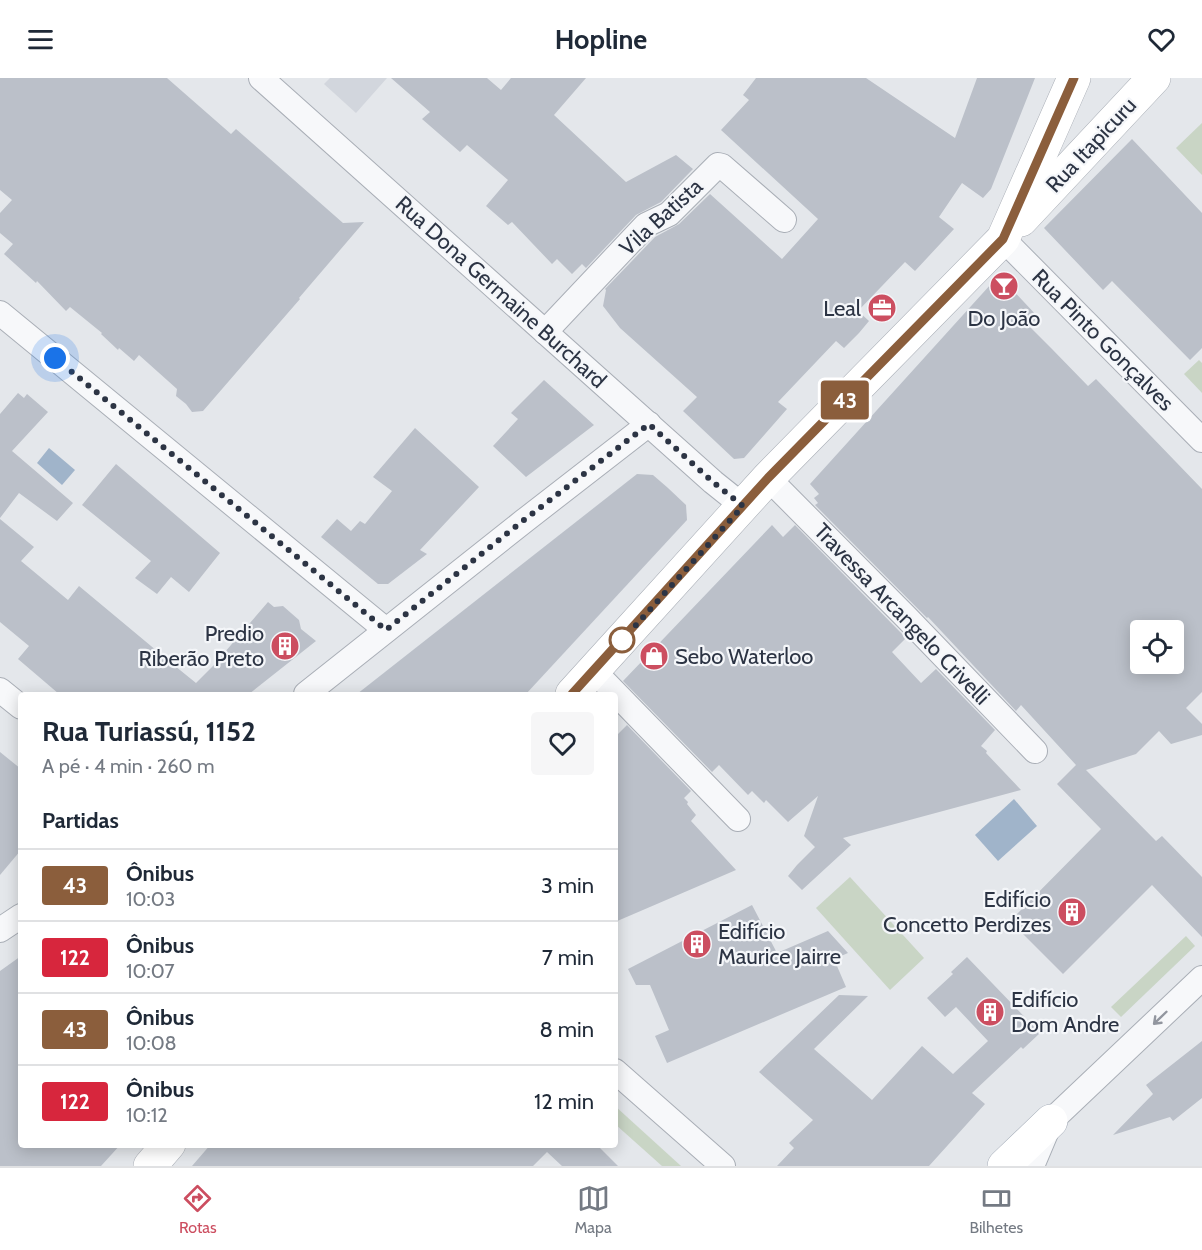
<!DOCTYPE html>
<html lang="pt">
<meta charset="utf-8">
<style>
:root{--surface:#fff;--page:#f6f6f7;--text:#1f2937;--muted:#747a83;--line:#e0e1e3;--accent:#cc4e60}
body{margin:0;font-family:Cabin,sans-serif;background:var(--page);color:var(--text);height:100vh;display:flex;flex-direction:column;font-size:22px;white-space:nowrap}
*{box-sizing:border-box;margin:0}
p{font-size:20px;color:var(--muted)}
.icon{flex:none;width:33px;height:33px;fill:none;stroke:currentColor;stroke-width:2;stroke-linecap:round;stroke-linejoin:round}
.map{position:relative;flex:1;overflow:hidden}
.drawer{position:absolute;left:18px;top:614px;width:600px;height:456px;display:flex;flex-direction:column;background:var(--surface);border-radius:6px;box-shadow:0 3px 15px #0003}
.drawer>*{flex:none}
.badge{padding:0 12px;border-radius:4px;font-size:21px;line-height:39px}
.tools{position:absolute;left:1130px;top:542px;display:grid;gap:12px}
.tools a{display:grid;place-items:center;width:54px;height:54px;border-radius:6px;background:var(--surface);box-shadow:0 3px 15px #0003;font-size:30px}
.you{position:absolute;width:30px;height:30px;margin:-15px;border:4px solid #fff;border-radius:50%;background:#1a73e8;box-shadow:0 0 0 9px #1a73e833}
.map>.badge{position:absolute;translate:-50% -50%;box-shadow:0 0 0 3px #fff}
h2{padding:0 24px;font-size:22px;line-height:54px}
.round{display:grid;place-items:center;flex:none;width:63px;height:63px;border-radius:6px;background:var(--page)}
.summary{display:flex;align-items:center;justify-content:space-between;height:102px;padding:0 24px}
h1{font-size:28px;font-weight:800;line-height:45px}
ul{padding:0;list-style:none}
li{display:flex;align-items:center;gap:18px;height:72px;padding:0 24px;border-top:2px solid var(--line)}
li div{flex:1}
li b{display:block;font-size:22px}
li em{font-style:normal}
li .badge{min-width:66px;font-weight:700;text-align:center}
header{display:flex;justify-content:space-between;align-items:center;height:78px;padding:0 24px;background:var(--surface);font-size:27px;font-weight:800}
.tabs{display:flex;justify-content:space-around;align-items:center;height:84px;border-top:2px solid var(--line);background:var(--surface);font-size:16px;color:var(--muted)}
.tabs a{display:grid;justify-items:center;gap:3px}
.tabs .selected{color:var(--accent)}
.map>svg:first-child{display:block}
.built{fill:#d2d6dd}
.green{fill:#c9d5c5}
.water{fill:#a0b4ca}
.building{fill:#bbc0c9;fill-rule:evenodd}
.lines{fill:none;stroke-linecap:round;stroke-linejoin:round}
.street-casing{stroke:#a9aeb6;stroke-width:26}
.secondary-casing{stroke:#a9aeb6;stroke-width:34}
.primary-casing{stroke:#a3abb7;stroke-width:34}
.street{stroke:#f7f8fa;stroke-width:24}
.secondary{stroke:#fff;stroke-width:33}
.primary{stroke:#fff;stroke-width:33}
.oneway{stroke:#92969f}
.line-casing{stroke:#fff;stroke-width:14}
.line{stroke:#8b5e3c;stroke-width:9}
.walk{stroke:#2c3444;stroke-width:6;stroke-dasharray:0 10.8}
.stop-dot{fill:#fff;stroke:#8b5e3c;stroke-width:3}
.labels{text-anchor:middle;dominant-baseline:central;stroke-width:4.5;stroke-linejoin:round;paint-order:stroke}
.street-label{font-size:22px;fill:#2c3444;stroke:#f4f6f9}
.poi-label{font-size:22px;fill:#2c3444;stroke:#f4f6f9;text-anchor:end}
</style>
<header><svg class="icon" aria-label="menu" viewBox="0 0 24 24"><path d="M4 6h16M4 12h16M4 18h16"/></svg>Hopline<svg class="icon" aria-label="heart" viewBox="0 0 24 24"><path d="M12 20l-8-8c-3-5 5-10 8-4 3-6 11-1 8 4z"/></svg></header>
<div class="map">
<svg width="1202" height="1088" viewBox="0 0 1202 1088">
<rect width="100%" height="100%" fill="#e4e7eb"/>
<polygon class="built" points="330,0 387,0 356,35 324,6"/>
<g class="green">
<polygon points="1202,45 1202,97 1176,70"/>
<polygon points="1199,282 1202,285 1202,315 1184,296"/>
<polygon points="850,799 924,880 890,912 816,830"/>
<polygon points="1186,858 1195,868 1121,939 1111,929"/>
<polygon points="615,1028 681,1088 662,1088 615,1046"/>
</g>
<g class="water">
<polygon points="49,370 75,392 62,407 37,385"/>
<polygon points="1014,721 1037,748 998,783 975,757"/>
</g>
<g class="building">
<polygon points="0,0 167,0 231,56 236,51 343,145 364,144 299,220 300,221 203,333 192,334 186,326 176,318 177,311 139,277 134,283 119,270 118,272 101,256 102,255 70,229 66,233 37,203 36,205 4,176 13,166 0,155 0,135 12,122 0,112"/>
<polygon points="391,0 487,0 501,12 511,0 586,0 554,37 626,104 676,77 693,91 661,124 636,137 586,190 582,186 572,196 557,181 552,186 512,144 508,147 486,128 508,102 467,67 460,74 422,41 430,34"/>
<polygon points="756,0 866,0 955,60 977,0 1035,0 991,111 983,120 962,105 939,139 954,151 915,193 905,184 858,233 869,243 859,255 844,270 836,263 778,324 787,331 744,380 734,381 683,333 697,319 620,250 603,228 606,212 605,211 655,159 679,146 710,116 782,181 818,141 721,52 749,22 743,17"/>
<polygon points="1132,61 1202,135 1202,270 1190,282 1112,203 1103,212 1044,150"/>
<path d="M1001,202L1008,207L1038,239L1029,248L1052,271L1088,308L1096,301L1202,411V614L1186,630L1202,646V657L1171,666L1159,653L1136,676L1086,692L1156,763L1162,758L1202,799V859L1152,807L1063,896L1010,843L1101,751L1057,706L1076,687L1021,627L1016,633L928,539L927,540L815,427L818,425L814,420L819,416L810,406L991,206L994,204ZM1140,552H1173V585H1140Z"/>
<polygon points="544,302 594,347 526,399 493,368 518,341 511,335"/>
<polygon points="18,315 24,320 27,316 48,334 12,373 73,425 57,443 19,415 0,440 0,336"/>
<polygon points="415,350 479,409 420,472 427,476 388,506 378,506 321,459 337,441 351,453 360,443 365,446 392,413 373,399"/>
<polygon points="116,386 220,475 189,514 171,499 157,516 135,500 151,483 82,427"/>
<polygon points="637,396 653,397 668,410 686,427 687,442 526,616 357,616"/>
<polygon points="0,441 34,469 21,483 68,522 79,508 175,588 196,605 212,589 268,524 274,529 283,528 299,542 301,551 316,563 249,616 59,616 18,581 29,568 0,544"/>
<polygon points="772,447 783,459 795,447 906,560 892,574 921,605 936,591 995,652 981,668 987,673 986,675 1021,712 843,760 851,767 802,812 788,798 797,787 815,769 804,758 818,718 788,744 766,722 764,725 752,713 748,717 719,687 712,694 623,603"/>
<polygon points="627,647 691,713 684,720 688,724 687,726 696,737 691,743 736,792 615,844 615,659"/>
<polygon points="0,674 21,691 21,772 0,797"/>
<polygon points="752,827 777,875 828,853 848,875 834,881 846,909 667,985 655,958 669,952 650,907 636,907 628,891"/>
<polygon points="21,878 21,1066 121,1066 101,1088 0,1088 0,893"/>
<polygon points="967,879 1040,955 1023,971 1021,969 972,1015 985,1026 929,1088 777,1088 794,1070 789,1065 813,1042 759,994 839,917 868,918 814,971 872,1022 922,968 953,996 988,963 956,929 945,939 927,920 953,896 951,894"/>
<polygon points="1202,963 1202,1020 1173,1043 1170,1039 1113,1057 1153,1016 1146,1007"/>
<polygon points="211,1066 596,1066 618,1088 562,1088 547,1074 533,1088 192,1088"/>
</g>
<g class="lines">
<g class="street-casing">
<g id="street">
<polyline points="261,0 713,404 743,428"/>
<polyline points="1003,161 1202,362"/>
<polyline points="0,235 386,552"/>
<polyline points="545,254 646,147 669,136 718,87 722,88 784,142"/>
<polyline points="768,400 906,539 1035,673"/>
<polyline points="594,593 738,741"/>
<polyline points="0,612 21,629"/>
<polyline points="306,616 524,443 649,346"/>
<polyline points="0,852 21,838"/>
<polyline points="615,993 723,1088"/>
<polyline points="1032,1088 1051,1043 1202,900"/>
</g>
</g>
<g class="secondary-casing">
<g id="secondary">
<polyline points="1021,142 1154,0"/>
<polyline points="572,616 768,400 1003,161 1074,0"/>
<polyline points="150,1088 169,1066"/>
</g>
</g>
<g class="primary-casing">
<polyline id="primary" points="1004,1088 1051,1043"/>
</g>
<use href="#street" class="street"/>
<use href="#secondary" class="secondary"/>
<use href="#primary" class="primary"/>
</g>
<defs><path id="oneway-shaft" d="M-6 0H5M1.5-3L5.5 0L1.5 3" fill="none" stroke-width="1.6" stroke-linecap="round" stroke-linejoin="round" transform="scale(1.5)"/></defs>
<use class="oneway" href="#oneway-shaft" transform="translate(1160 940) rotate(136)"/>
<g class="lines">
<g class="line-casing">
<polyline id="line" points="572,616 768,400 1003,161 1074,0"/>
</g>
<use href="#line" class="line"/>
<polyline class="walk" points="55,280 386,552 524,442 649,346 713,404 743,428 619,566 622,562"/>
</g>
<defs>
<g id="bar-disc" transform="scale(1.5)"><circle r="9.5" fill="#cc4e60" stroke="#f4f6f9"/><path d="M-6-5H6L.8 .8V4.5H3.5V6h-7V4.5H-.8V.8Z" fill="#fff"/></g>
<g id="office-disc" transform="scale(1.5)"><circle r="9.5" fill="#cc4e60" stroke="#f4f6f9"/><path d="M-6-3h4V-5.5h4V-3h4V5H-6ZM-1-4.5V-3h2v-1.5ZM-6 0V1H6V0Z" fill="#fff"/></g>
<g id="building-disc" transform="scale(1.5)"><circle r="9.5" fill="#cc4e60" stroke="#f4f6f9"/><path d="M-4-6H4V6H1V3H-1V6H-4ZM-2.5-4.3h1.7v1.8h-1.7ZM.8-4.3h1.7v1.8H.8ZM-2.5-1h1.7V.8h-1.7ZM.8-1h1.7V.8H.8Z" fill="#fff"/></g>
<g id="shop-disc" transform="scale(1.5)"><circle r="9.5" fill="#cc4e60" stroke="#f4f6f9"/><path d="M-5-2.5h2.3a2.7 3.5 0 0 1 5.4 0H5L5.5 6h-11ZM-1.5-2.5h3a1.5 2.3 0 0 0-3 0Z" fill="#fff"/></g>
</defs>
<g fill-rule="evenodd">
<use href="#bar-disc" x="1004" y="208"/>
<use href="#office-disc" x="882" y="230"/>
<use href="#building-disc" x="285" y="568"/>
<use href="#shop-disc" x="654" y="578"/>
<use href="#building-disc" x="1072" y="834"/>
<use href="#building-disc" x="697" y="866"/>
<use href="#building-disc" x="990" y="934"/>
</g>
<circle class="stop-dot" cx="622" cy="562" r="12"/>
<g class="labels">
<g class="street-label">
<text transform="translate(1091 67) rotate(-47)">Rua Itapicuru</text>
<text transform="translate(661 139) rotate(-42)">Vila Batista</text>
<text transform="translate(501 214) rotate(42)">Rua Dona Germaine Burchard</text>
<text transform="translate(1103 262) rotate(45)">Rua Pinto Gonçalves</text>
<text transform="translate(902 536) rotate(46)">Travessa Arcangelo Crivelli</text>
</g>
<g class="poi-label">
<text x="861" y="230">Leal</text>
<text x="1004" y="240" text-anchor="middle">Do João</text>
<text x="264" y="555">Predio<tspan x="264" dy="25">Riberão Preto</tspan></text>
<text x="675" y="578" text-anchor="start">Sebo Waterloo</text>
<text x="1051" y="821">Edifício<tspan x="1051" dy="25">Concetto Perdizes</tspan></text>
<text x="718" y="853" text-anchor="start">Edifício<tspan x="718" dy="25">Maurice Jairre</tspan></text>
<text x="1011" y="921" text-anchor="start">Edifício<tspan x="1011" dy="25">Dom Andre</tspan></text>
</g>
</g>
</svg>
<div class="tools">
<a><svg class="icon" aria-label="locate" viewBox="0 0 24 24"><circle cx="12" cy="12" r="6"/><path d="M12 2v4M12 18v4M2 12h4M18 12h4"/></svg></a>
</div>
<div class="you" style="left:55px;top:280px"></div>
<b class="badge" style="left:845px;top:322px;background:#8b5e3c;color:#fff">43</b>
<section class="drawer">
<div class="summary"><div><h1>Rua Turiassú, 1152</h1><p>A pé · 4 min · 260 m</p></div><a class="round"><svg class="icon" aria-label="heart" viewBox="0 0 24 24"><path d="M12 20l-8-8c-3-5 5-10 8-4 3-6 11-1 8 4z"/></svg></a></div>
<h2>Partidas</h2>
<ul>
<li><span class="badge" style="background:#8b5e3c;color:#fff">43</span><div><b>Ônibus</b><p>10:03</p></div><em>3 min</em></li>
<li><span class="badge" style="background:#d7263d;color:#fff">122</span><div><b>Ônibus</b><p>10:07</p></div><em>7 min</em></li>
<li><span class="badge" style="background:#8b5e3c;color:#fff">43</span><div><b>Ônibus</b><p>10:08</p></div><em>8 min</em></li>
<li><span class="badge" style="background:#d7263d;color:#fff">122</span><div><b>Ônibus</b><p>10:12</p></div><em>12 min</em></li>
</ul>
</section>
</div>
<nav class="tabs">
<a class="selected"><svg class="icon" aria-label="directions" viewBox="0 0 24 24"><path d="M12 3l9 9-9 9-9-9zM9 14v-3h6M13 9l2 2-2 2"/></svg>Rotas</a>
<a><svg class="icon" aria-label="map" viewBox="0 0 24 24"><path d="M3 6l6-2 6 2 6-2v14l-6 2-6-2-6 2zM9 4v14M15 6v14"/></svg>Mapa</a>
<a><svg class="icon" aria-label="tickets" viewBox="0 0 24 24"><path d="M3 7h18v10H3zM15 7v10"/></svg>Bilhetes</a>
</nav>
